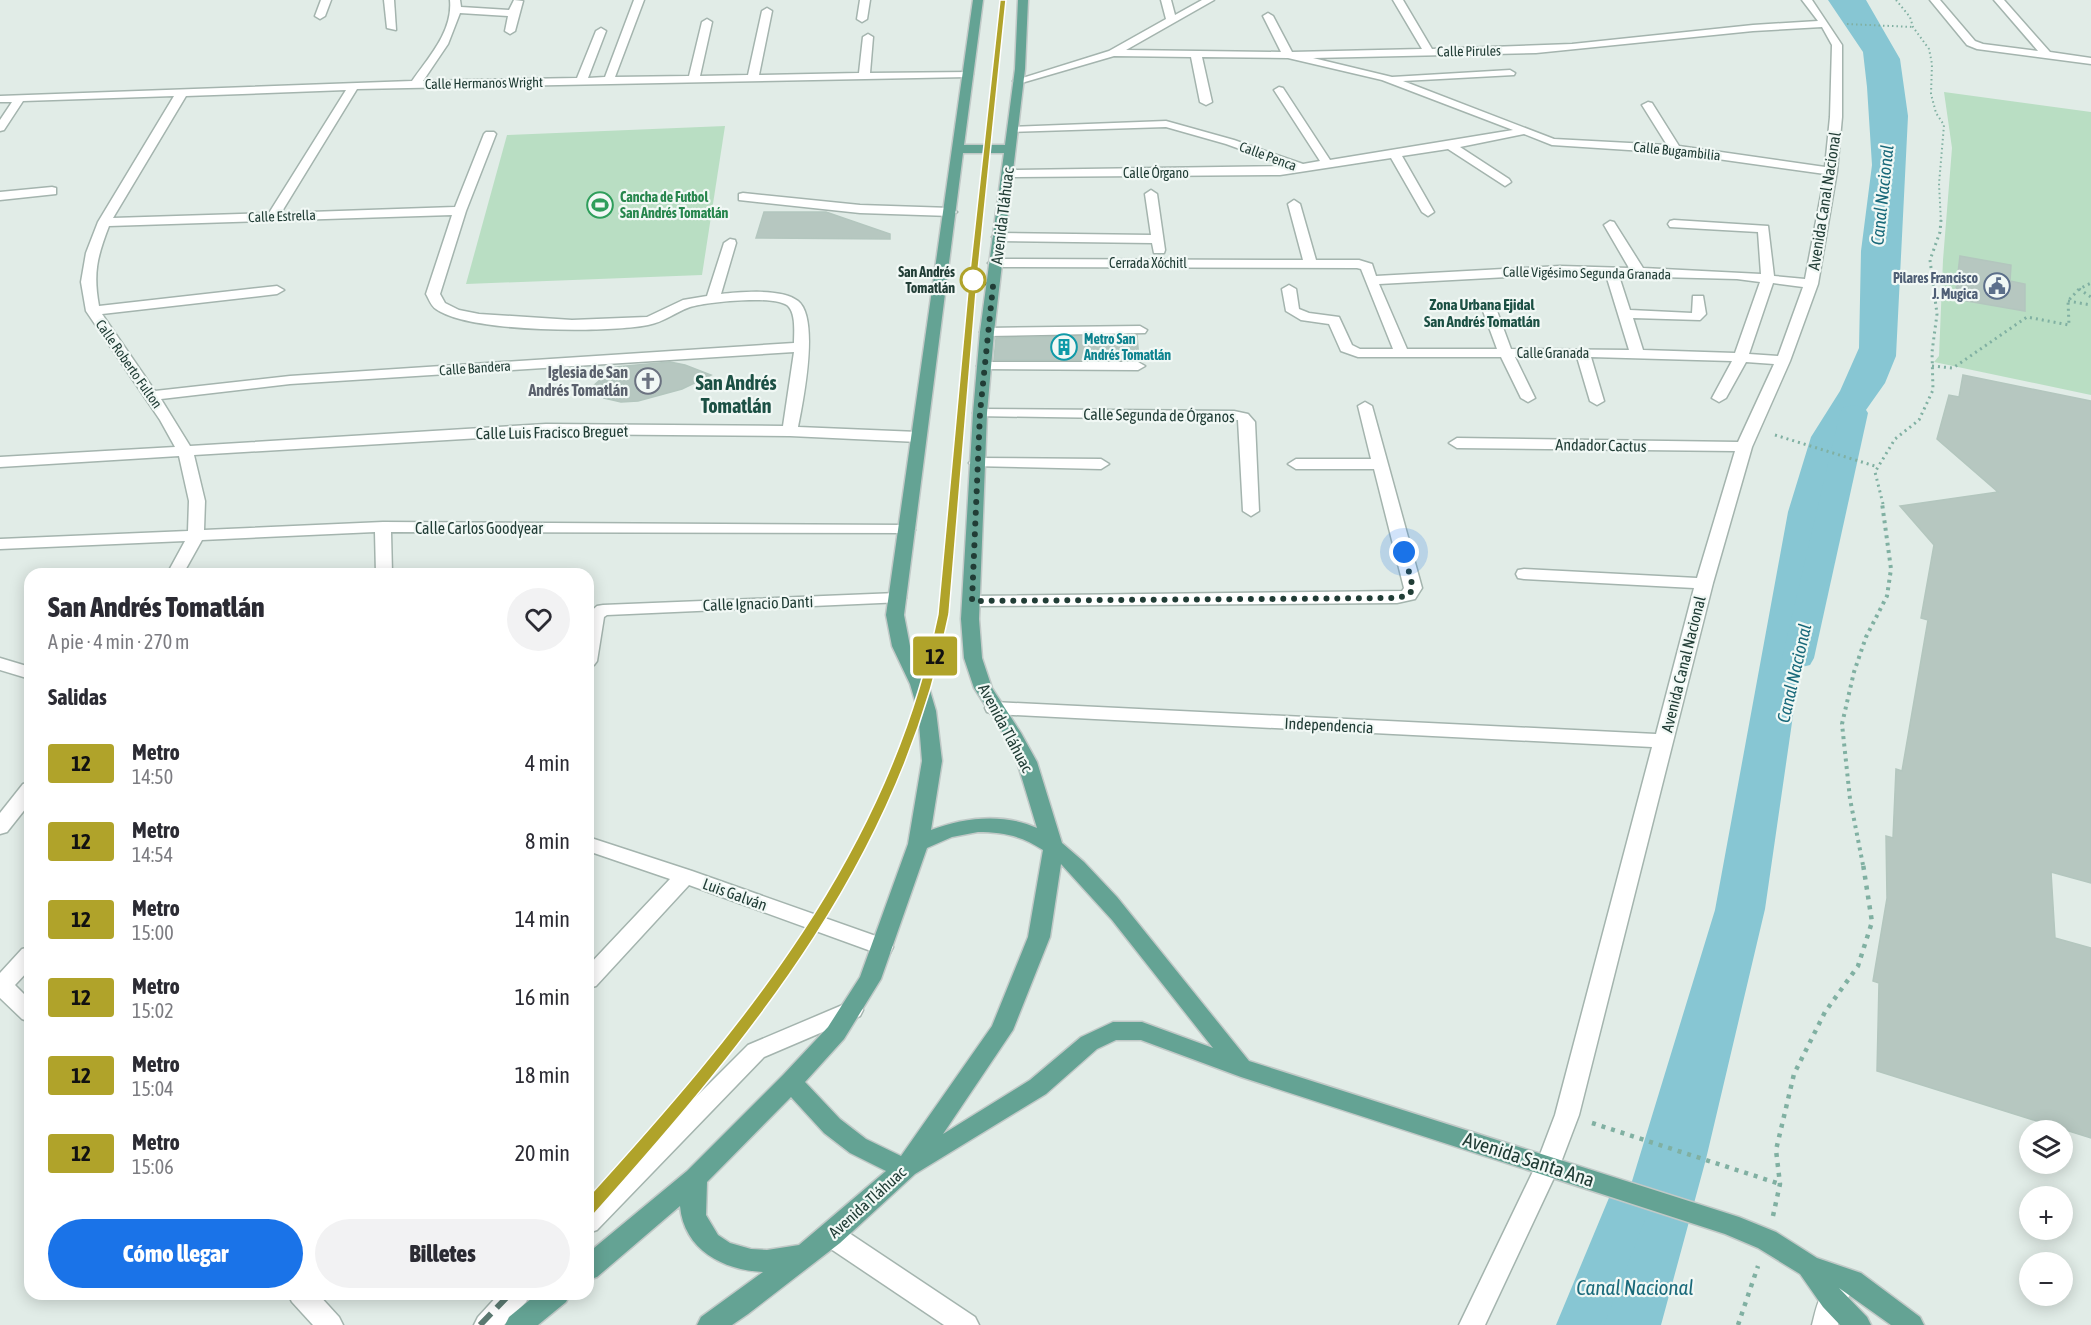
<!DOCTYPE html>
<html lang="es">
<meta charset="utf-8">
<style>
:root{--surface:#fff;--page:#f2f2f3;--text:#2b2b33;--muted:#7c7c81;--accent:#1a73e8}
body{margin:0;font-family:"Asap Condensed",sans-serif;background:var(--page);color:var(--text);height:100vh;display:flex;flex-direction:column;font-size:22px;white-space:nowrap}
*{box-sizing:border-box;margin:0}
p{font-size:20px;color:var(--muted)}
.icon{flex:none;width:33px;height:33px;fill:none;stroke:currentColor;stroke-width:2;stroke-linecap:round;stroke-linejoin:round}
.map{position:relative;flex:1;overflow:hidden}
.drawer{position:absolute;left:24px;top:568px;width:570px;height:732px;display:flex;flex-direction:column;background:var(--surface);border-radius:18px;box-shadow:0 3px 15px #0003}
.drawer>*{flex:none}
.badge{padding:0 12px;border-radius:4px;font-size:21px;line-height:39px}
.tools{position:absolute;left:2019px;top:1120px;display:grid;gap:12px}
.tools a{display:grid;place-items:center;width:54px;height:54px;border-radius:50%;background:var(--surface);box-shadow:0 3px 15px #0003;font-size:30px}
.you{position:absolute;width:30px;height:30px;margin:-15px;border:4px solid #fff;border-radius:50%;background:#1a73e8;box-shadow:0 0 0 9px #1a73e833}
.map>.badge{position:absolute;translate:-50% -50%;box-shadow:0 0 0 3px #fff}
h2{padding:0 24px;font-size:22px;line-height:54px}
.round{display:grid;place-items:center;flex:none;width:63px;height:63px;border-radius:32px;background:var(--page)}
.head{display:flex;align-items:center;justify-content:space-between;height:102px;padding:0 24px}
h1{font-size:28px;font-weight:800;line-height:45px}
.action{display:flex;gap:12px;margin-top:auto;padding:12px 24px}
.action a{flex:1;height:69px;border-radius:36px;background:var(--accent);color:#fff;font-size:24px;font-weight:800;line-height:69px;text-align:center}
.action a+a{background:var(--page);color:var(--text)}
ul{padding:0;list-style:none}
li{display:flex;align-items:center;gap:18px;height:78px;padding:0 24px}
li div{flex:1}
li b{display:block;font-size:22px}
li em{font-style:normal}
li .badge{min-width:66px;font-weight:700;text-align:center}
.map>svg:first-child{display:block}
.green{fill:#b9dec3}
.water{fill:#87c6d3}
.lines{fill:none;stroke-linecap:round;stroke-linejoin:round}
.canal{fill:#87c6d3;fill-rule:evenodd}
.building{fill:#b6c7c0;stroke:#b3c6be;stroke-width:1.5}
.minor-casing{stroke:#a4b4ae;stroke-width:3}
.major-casing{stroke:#c1c9c7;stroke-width:3}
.path-far3{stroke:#80b0a2;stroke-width:2;stroke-dasharray:1.5 3;stroke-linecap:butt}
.path-far2{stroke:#80b0a2;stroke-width:3;stroke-dasharray:2 4;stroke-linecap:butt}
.path-far1{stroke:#80b0a2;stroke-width:4;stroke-dasharray:3 4.5;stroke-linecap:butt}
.path{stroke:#80b0a2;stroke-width:4.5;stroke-dasharray:4 6;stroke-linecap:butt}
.minor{fill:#fff;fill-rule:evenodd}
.major{fill:#64a394;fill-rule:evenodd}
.rail-far3{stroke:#5b7971;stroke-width:3;stroke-dasharray:8 4;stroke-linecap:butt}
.rail-far2{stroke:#5b7971;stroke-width:4;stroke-dasharray:10 4.5;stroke-linecap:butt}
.rail-far1{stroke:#5b7971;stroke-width:4.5;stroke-dasharray:12 6;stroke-linecap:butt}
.rail{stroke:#5b7971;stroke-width:6;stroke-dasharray:16 8;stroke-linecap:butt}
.line{fill:#b0a32a;stroke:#fff;stroke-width:1.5}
.walk{stroke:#213d36;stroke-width:6;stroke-dasharray:0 10.8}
.stop-dot{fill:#fff;stroke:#b0a32a;stroke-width:3}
.labels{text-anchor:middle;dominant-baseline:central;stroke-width:4.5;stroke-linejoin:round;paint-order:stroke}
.far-street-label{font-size:14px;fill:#213d36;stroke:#f1f8f5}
.far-leisure-label{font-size:14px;font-weight:bold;fill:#27864d;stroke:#f1f8f5;text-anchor:start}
.far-stop-label{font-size:14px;font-weight:bold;fill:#213d36;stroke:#f1f8f5;text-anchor:end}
.far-service-label{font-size:14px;font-weight:bold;fill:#4e5e75;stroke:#f1f8f5;text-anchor:end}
.far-culture-label{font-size:14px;font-weight:bold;fill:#0d838f;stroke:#f1f8f5;text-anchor:start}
.far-neighbourhood-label{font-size:15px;font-weight:bold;fill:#1c5044;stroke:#f1f8f5}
.street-label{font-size:16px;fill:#213d36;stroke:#f1f8f5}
.worship-label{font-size:16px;font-weight:bold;fill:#5b616d;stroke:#f1f8f5;text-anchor:end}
.water-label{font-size:18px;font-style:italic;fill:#19697a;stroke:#f1f8f5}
.quarter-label{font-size:20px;font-weight:bold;fill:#1c5044;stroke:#f1f8f5}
.near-street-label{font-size:20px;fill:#213d36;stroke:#f1f8f5}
.near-water-label{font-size:21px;font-style:italic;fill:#19697a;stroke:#f1f8f5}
</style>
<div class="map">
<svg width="2091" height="1325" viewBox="0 0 2091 1325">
<rect width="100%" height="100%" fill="#e1ece7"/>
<g class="green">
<polygon points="1944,92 2091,112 2091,395 1934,362 1939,356 1943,260 1952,148"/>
<polygon points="725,126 702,275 466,284 507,135"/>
</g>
<polygon class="water" points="1828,0 1866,0 1900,59 1908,116 1896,356 1885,383 1861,417 1839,466 1821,522 1765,909 1706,1159 1661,1325 1588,1325 1715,910 1788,512 1811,437 1840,391 1859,348 1861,251 1872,165 1867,87 1863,52"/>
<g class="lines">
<g class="canal">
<polygon points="1854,405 1864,407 1868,413 1814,658 1810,665 1798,668 1786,665 1782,658 1840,413 1844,407"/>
<polygon points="1627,1187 1643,1193 1650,1207 1604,1325 1556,1325 1611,1193"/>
</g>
</g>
<g class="building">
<polygon points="764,212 826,212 890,234 890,239 756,238"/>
<polygon points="1960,256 2011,265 2010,281 2025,284 2025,311 1955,299"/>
<polygon points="1137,335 1139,360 994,360 996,338"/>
<polygon points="670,362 685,365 711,375 682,389 638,401 621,402 604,398 593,386 615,367"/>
<polygon points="1963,375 2091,401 2091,883 2051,872 2055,938 2091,948 2091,1138 1877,1071 1879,983 1873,981 1887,898 1886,836 1893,838 1896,769 1902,771 1928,620 1921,618 1934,545 1900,506 1998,492 1937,439 1949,395 1959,397"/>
</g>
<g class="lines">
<g class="minor-casing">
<g id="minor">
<polygon points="321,0 331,0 325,16 320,19 315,16"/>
<polygon points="384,0 394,0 396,30 387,28"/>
<path d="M450,0H460L461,7L509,10L514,0L523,1L515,31L510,34L505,31L508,16L460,13L448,44L423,81L577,78L596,31L601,28L606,31L588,78L605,77L634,0H644L615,77L689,76L702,22L707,19L712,22L700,76L748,75L762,11L767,8L772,11L759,75L859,73L863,37L868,34L873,37L870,73L972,72L973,74L968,77L357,89L281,213L455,207L484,134L486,132H494L496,134L466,211L440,294L445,303L459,310L479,314L572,320L647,317L683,300L707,296L724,243L730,239L735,240L736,243L721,294C741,292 782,288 798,301C820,318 803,402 798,427L918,432L926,437L918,442L790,436L546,434L194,455L205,501L204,530L383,522L907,525L915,530L913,533L391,532L392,574H376L375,532L202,540L183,574H167L185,541L0,549V539L188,531L189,501L179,456L0,467V457L175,447L160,420L86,311L81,282L86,253L98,222L174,96L23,101L4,130L0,131V120L12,102H0V96L412,81C429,57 453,31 450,0ZM346,90L269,213L113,218L186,96ZM452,215L426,294C429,299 431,306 436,309C469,333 608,333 648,325C664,322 676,312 690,307C706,302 778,294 789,307C796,316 794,333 794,343L290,376L155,391L102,314L277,294L284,290L277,286L99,306C93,273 97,257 109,226ZM794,352L783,426L546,424L190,446L161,399L290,384Z"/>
<polygon points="860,0 870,0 867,19 862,22 857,19"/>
<path d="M1161,0H1171L1175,15L1202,0H1214L1126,50L1281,52L1263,16L1268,13L1273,16L1292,52L1422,49L1393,0H1403L1432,49L1572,44L1753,25L1818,21L1802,0H1812L1842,45V117L1837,171L1818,284L1790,361L1752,447L1713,583L1579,1115L1560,1165L1485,1325H1459L1536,1165L1555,1115L1652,747L994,714L987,712L985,708L987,704L994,702L1656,734L1694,588L1524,579L1518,578L1516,574L1518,570L1524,569L1697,578L1735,451L1457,448L1449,443L1457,438L1738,442L1774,364L1746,362L1726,398L1719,402L1712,398L1732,361L1591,357L1604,401L1597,405L1590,401L1577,357H1515L1535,398L1528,402L1521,398L1501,357H1358L1341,351L1329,324L1301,320L1286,311L1282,289L1289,285L1296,289L1299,309L1309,313L1339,317L1352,345L1360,349H1393L1361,269L1357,268L995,267L988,263L995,259L1303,260L1288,204L1294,200L1300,204L1316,260H1359L1372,264L1376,276L1560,266L1629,268L1604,225L1610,221L1614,222L1643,268L1761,274L1758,232L1670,227L1668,224L1670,221L1674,220L1768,226L1774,276L1805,279L1825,174L1675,153L1552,145L1524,134L1460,147L1509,179L1511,182L1505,186L1448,149L1402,156L1434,212L1428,216L1422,212L1391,158L1280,175L1004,177V171L1008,170L1287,166L1226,144L1166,127L1008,132V128L1012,127L1166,121L1234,140L1303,164L1320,161L1274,90L1279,87L1283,88L1330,160L1513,130L1382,80L1288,58L1202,57L1212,102L1206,105L1200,102L1191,57L1114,56L1018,84L1013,81L1109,51L1166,19ZM1822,27L1832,45L1830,117L1825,167L1679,146L1652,103L1648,102L1642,105L1667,145L1554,139L1403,81L1514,75L1515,73L1510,70L1392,77L1313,58L1536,53L1753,31ZM1560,274L1606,275L1629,350L1511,349L1497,311L1490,307L1483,311L1497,349H1407L1379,284ZM1619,276L1737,279L1760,282L1735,353L1643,350L1633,318L1700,320L1706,314L1703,296H1693L1692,313L1630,310ZM1773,283L1803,287L1778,356L1749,354Z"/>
<polygon points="1930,0 1940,0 1975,41 1983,44 2038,51 1994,0 2004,0 2050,52 2091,58 2091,64 1977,49 1967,45"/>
<polygon points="52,187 56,188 56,194 0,200 0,192"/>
<polygon points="1151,190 1157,194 1165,250 1164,253 1154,253 1152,243 998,241 992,237 998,233 1151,235 1145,194"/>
<polygon points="743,193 860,205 951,208 957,212 951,216 860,213 739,200 739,194"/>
<polygon points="1140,326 1147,330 1145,333 987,336 980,332 987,328"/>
<polygon points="984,362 1138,362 1145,366 1138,370 979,369 977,366"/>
<polygon points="1365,402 1372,406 1422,588 1415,599 1397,603 972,606 966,605 963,601 966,597 972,596 1402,591 1404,588 1374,469 1296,469 1288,464 1296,459 1371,459 1358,406"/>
<polygon points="980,409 1234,411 1248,414 1255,422 1259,511 1251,516 1243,511 1238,420 975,416 973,413 975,410"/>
<polygon points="977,458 1101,459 1109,464 1101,469 972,466 969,463 972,460"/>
<polygon points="897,593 903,594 906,598 903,602 607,615 604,617 597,661 594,665 588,667 588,614 597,606 603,605"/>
<polygon points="0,658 30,667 30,679 0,670"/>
<polygon points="30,782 30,803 7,832 0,834 0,813 23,784"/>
<polygon points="588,837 692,871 890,941 893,947 890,953 882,955 689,885 596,986 588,988 588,966 670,879 588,851"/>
<polygon points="30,947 30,969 15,985 30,1000 30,1022 22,1019 0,998 0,973 22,949"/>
<polygon points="852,1001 860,1004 863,1010 860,1016 764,1057 597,1230 588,1233 588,1205 748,1045"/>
<polygon points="831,1224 840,1227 975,1317 979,1325 944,1325 822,1243 818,1235 822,1227"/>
<path d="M1839,1280L1848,1284L1852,1292L1843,1305L1838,1325H1812C1817,1306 1819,1288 1839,1280Z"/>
<polygon points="288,1294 318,1294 339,1317 343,1325 313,1325 292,1302"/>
<polygon points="499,1294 530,1294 526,1302 504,1325 474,1325 478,1317"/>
</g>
</g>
<g class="major-casing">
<g id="major">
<path d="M973,0H983L964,145H1005L1015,69L1018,0H1028L1025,69L994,332L987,413L979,619L982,658L992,688L1021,733L1037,762L1062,843L1084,862L1117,897L1249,1061L1739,1217L1776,1232L1817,1258L1861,1273L1920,1317L1924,1325H1891L1839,1288L1867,1317L1871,1325H1840L1823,1307L1800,1274L1758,1248L1725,1234L1241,1077L1141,1040H1116L1097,1049L1046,1094L915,1174L840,1243L748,1314L732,1325H697L701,1317L763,1272C723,1270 684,1250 680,1206L597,1277L588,1280V1253L687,1171L783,1075L828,1027L860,977L908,844L922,761L918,711L910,684L892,646L886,615ZM963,153H1004L980,332L973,413L961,619L964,658L974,688L1003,733L1017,762L1037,828C1003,813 965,817 931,830L942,761L936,711L928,684L910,646L904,615ZM978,832C1003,832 1022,836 1043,850L1028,937L992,1026L901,1156L866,1139L840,1119L805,1082L844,1039L881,979L927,848L952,837ZM1061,864L1112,920L1213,1048L1142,1022H1113L1081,1037L1030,1080L943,1134L1013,1030L1050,937ZM791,1097L824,1133L850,1153L886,1171L799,1245L767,1250L751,1249L730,1243L718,1235L706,1215L707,1182Z"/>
<polygon points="537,1294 570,1294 566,1302 538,1325 505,1325 509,1317"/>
</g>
</g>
<g class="path-far3">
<polyline points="1896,0 1910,17 1913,27 1929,49 1932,64 1931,94 1936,113 1944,125 1939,184 1941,222"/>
<polyline points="1847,24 1913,27"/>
</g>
<g class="path-far2">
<polyline points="2079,289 2091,297"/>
<polyline points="2068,301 2091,305"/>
<polyline points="1932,366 1953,368 2027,317 2069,325 2068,301 2079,289 2091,283"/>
<polyline points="1775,435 1878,467"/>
<polyline points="1883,504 1875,472 1895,439 1919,420 1933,390 1932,352 1937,314 1930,260 1940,232 1941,220"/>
</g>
<polyline class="path-far1" points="1863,865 1850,799 1842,724 1854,672 1866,637 1887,596 1891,569 1882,503"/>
<g class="path">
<polyline points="1592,1123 1780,1184"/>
<polyline points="1773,1216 1780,1184 1776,1150 1794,1074 1825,1012 1858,966 1872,922 1863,864"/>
<polyline points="1738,1325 1758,1266"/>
</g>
<use href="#minor" class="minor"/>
<use href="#major" class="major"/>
<polyline class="rail-far3" points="979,222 1003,0"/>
<polyline class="rail-far2" points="953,504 979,220"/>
<path class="rail-far1" d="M851,865C893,786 932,701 944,612C949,576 950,539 954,503"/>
<g class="rail">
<path d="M588,1209C685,1102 784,992 852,864"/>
<polyline points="480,1325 510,1294"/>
</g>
</g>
<path class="line" d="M1000,0H1006L977,280L949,614C901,857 755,1034 594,1214L588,1216L582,1214L580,1209L582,1204C744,1026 888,855 938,614L969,280Z"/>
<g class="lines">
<polyline class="walk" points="973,280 993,286 980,413 972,601 1397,598 1409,595 1413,588 1404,552"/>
</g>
<defs>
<g id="stadium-ring" transform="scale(1.35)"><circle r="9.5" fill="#f1f8f5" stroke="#2e9e5b" stroke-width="1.5"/><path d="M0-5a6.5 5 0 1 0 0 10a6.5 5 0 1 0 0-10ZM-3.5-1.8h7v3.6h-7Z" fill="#2e9e5b"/></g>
<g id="civic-ring" transform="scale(1.35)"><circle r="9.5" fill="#f1f8f5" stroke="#5c6f8a" stroke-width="1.5"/><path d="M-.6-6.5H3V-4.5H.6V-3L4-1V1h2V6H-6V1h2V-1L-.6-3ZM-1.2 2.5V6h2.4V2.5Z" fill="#5c6f8a"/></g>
<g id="building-ring" transform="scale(1.35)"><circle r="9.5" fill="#f1f8f5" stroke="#0f9aa8" stroke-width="1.5"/><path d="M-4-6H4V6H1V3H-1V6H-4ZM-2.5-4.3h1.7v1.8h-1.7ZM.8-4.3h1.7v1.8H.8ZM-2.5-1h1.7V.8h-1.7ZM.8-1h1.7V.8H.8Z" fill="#0f9aa8"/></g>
<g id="church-ring" transform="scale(1.35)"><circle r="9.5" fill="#f1f8f5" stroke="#6b7280" stroke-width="1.5"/><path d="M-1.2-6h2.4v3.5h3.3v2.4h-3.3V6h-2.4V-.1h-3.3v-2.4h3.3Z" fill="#6b7280"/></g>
</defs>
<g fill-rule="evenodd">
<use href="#stadium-ring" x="600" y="205"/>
<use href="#civic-ring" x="1997" y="286"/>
<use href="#building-ring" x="1064" y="347"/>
<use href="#church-ring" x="648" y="381"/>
</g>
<circle class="stop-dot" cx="973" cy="280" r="12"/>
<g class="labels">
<g class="far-street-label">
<text transform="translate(1469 51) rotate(-1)">Calle Pirules</text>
<text transform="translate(484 83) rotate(-1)">Calle Hermanos Wright</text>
<text transform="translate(1677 151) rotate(6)">Calle Bugambilia</text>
<text transform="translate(1268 156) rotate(20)">Calle Penca</text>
<text x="1156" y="173">Calle Órgano</text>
<text transform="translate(282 216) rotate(-2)">Calle Estrella</text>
<text x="1148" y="263">Cerrada Xóchitl</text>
<text transform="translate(1587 273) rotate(1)">Calle Vigésimo Segunda Granada</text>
<text x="1553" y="353">Calle Granada</text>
<text transform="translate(129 364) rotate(55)">Calle Roberto Fulton</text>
<text transform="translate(475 368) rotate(-4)">Calle Bandera</text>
</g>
<g class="far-leisure-label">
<text x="620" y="197">Cancha de Futbol<tspan x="620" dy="16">San Andrés Tomatlán</tspan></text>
</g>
<g class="far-stop-label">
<text x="955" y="272">San Andrés<tspan x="955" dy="16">Tomatlán</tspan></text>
</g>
<g class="far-service-label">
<text x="1978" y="278">Pilares Francisco<tspan x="1978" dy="16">J. Mugica</tspan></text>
</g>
<g class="far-culture-label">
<text x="1084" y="339">Metro San<tspan x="1084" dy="16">Andrés Tomatlán</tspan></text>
</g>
<g class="far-neighbourhood-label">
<text x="1482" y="304">Zona Urbana Ejidal<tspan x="1482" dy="17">San Andrés Tomatlán</tspan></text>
</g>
<g class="street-label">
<text transform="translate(1824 201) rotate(-81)">Avenida Canal Nacional</text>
<text transform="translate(1002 216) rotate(-83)">Avenida Tláhuac</text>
<text transform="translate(1159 415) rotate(1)">Calle Segunda de Órganos</text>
<text transform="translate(552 432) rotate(-1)">Calle Luis Fracisco Breguet</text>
<text transform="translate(1601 445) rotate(1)">Andador Cactus</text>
<text x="479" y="528">Calle Carlos Goodyear</text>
<text transform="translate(758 603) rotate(-2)">Calle Ignacio Danti</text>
<text transform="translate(1683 664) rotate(-76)">Avenida Canal Nacional</text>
<text transform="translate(1329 725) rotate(3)">Independencia</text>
<text transform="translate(1006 728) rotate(62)">Avenida Tláhuac</text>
<text transform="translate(735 894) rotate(20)">Luis Galván</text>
<text transform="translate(867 1202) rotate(-42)">Avenida Tláhuac</text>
</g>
<g class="worship-label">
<text x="628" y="372">Iglesia de San<tspan x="628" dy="18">Andrés Tomatlán</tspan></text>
</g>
<g class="water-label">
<text transform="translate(1882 195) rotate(-84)">Canal Nacional</text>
<text transform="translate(1794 673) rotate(-77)">Canal Nacional</text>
</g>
<g class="quarter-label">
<text x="736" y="382">San Andrés<tspan x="736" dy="23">Tomatlán</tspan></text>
</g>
<g class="near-street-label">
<text transform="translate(1529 1159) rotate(18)">Avenida Santa Ana</text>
</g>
<g class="near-water-label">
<text x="1635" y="1287">Canal Nacional</text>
</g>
</g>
</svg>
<div class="tools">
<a><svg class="icon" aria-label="layers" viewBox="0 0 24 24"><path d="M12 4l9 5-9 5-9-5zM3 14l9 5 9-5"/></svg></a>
<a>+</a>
<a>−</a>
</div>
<div class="you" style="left:1404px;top:552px"></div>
<b class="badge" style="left:935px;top:656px;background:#b0a32a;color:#111">12</b>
<section class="drawer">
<div class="head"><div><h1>San Andrés Tomatlán</h1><p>A pie · 4 min · 270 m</p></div><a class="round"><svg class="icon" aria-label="heart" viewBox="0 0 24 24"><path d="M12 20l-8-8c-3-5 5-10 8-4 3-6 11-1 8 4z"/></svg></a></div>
<h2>Salidas</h2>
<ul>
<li><span class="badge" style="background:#b0a32a;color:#111">12</span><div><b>Metro</b><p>14:50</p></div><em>4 min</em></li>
<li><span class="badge" style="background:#b0a32a;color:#111">12</span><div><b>Metro</b><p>14:54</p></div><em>8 min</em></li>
<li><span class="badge" style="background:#b0a32a;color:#111">12</span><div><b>Metro</b><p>15:00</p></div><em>14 min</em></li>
<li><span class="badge" style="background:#b0a32a;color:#111">12</span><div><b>Metro</b><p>15:02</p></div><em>16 min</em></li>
<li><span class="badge" style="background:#b0a32a;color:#111">12</span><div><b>Metro</b><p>15:04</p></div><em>18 min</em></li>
<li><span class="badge" style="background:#b0a32a;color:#111">12</span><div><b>Metro</b><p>15:06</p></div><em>20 min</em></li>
</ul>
<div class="action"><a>Cómo llegar</a><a>Billetes</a></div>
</section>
</div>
